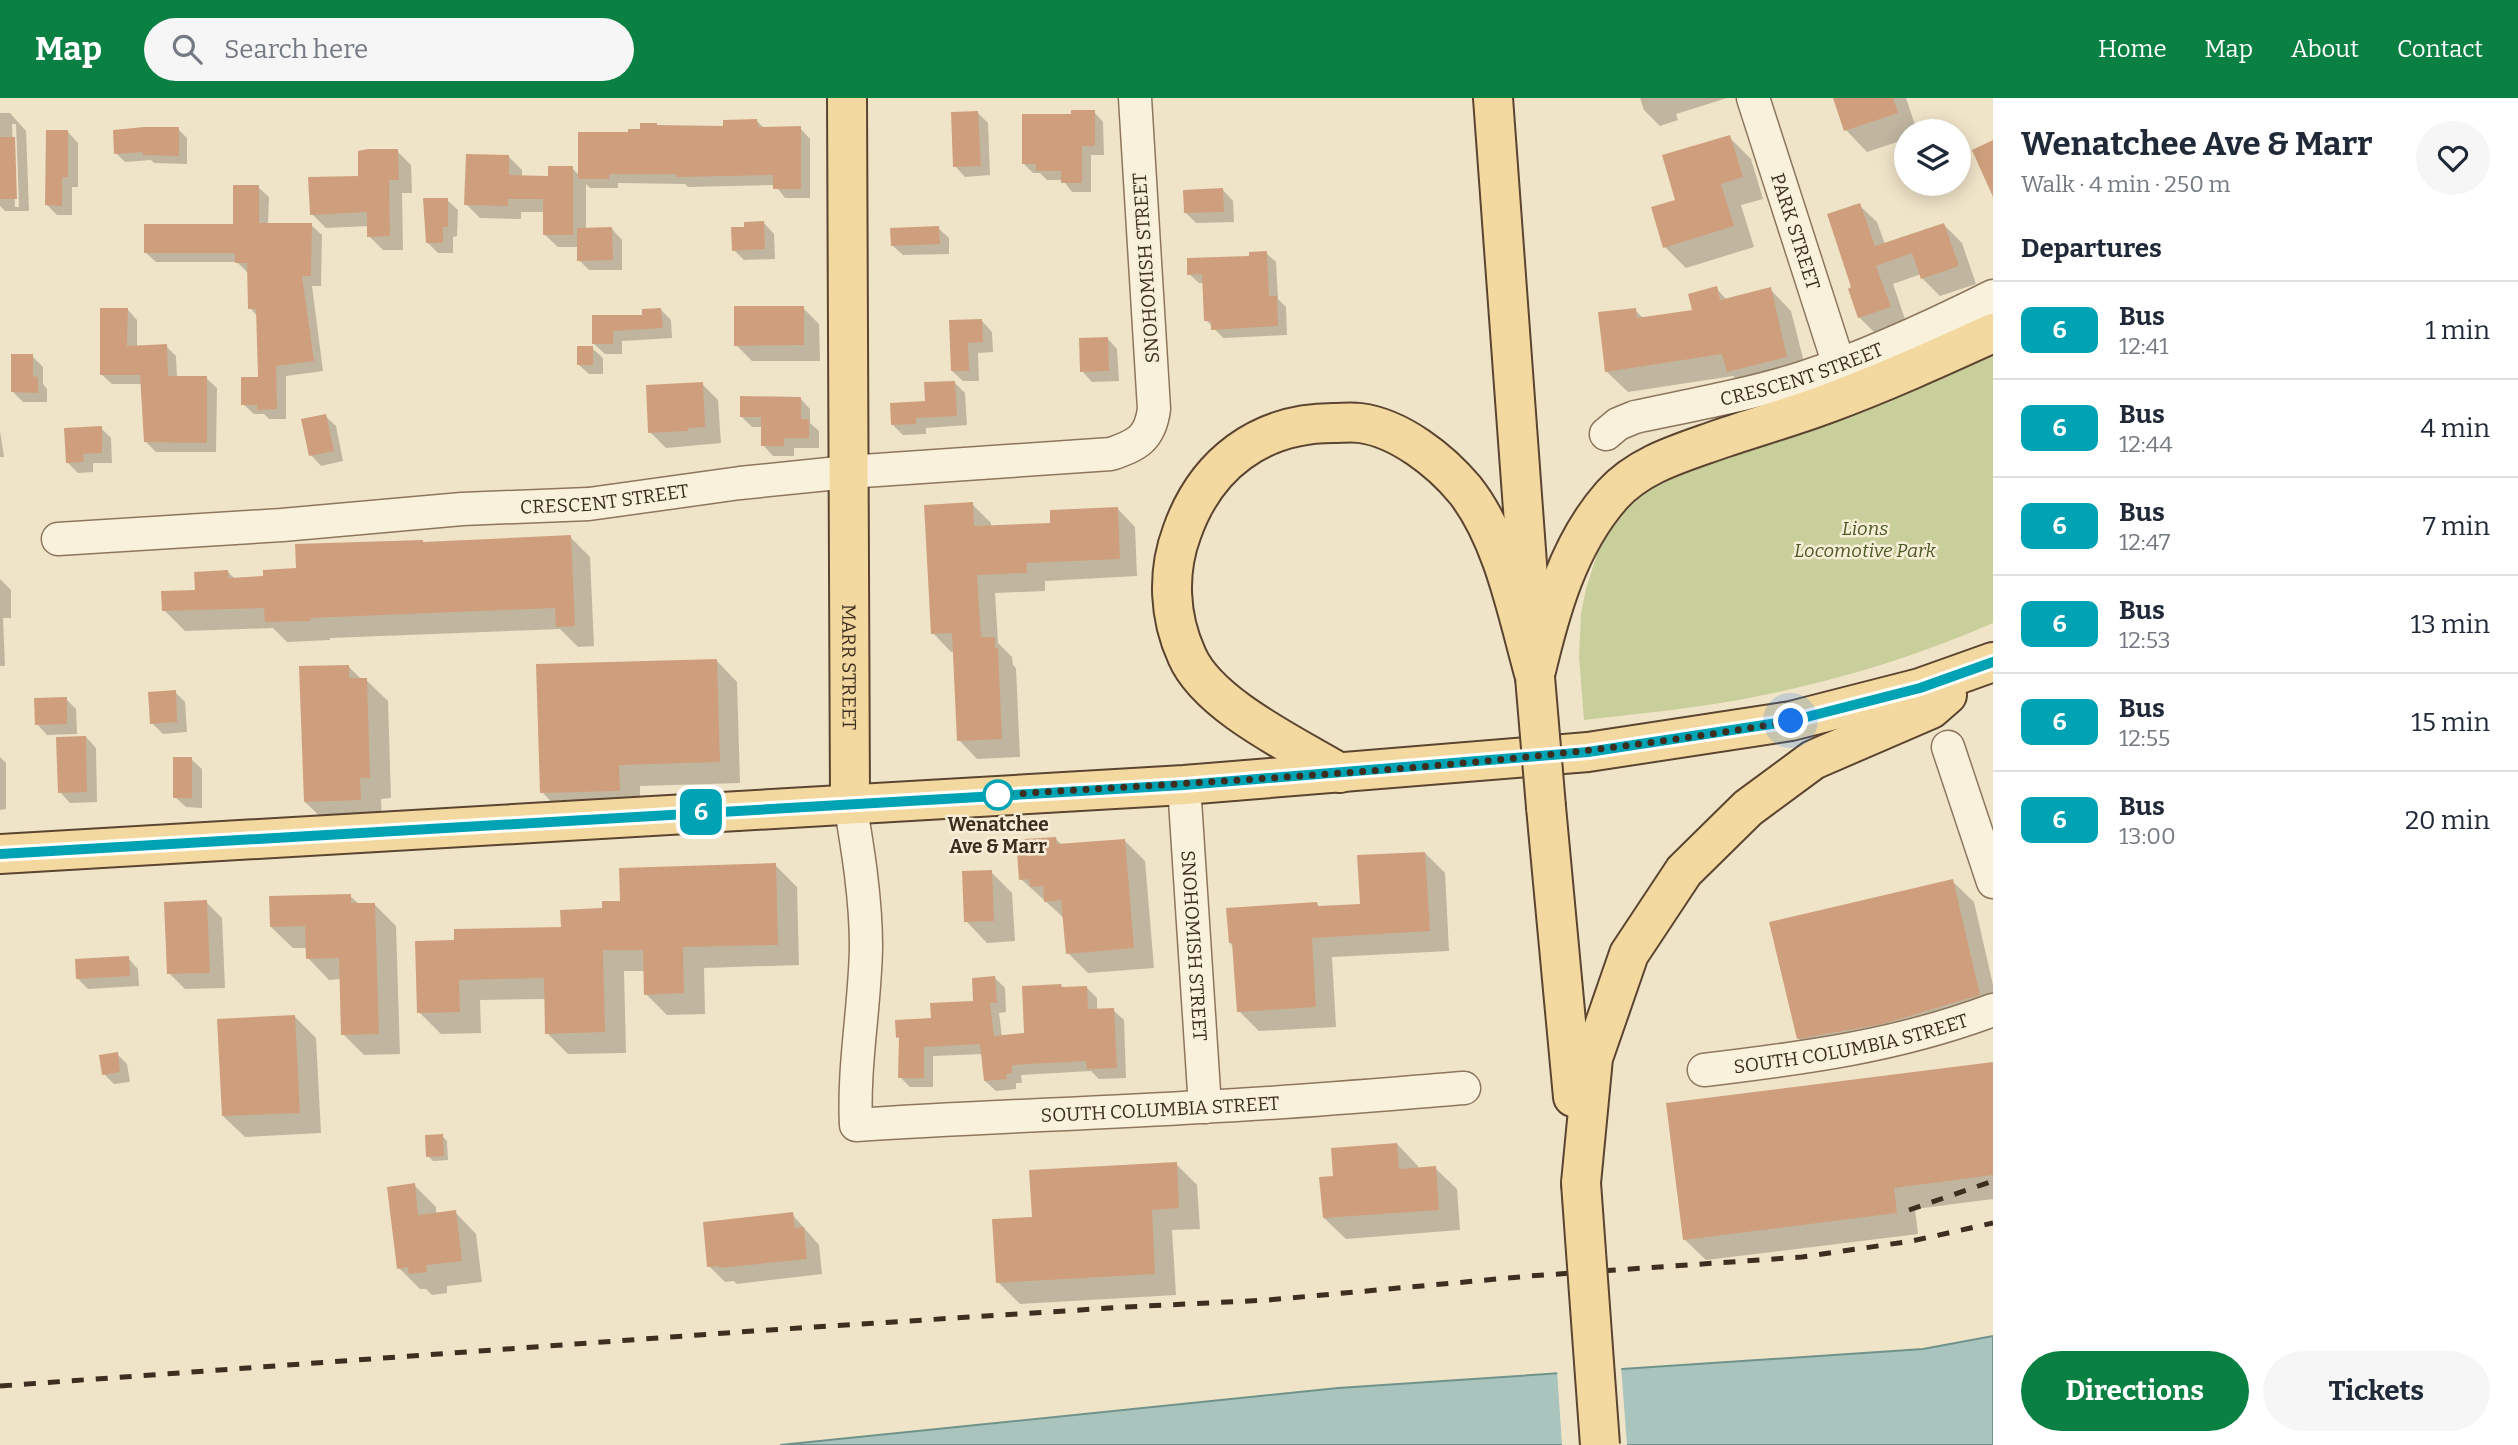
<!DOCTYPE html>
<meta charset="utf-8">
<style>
:root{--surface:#fff;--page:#f6f6f7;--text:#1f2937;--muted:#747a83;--line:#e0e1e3;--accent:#0b8043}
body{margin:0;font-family:Bitter,serif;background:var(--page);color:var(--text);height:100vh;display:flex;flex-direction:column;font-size:26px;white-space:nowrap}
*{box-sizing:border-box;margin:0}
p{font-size:23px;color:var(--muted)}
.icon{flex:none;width:38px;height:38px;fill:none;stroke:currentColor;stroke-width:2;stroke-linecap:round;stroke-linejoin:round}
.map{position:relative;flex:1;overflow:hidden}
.drawer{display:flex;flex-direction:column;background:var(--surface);width:525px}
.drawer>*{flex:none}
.badge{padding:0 14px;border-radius:10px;font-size:24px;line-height:46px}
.tools{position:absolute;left:1894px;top:21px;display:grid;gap:14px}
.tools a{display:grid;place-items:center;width:77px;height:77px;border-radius:50%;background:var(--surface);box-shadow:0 4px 18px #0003;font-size:35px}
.you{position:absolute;width:35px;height:35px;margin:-18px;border:5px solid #fff;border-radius:50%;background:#1a73e8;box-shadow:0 0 0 10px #1a73e833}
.map>.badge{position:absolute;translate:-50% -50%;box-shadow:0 0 0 4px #fff}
h2{padding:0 28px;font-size:26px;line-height:63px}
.round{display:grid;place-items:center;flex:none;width:74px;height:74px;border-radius:37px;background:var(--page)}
.overview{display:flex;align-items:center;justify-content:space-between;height:119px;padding:0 28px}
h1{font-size:33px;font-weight:700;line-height:52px}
.action{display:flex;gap:14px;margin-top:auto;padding:14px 28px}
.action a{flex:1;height:80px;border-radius:42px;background:var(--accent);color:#fff;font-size:28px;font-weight:700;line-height:80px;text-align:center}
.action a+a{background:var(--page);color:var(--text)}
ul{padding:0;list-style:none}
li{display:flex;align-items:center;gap:21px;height:98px;padding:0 28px;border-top:2px solid var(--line)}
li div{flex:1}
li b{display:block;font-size:26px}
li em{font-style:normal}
li .badge{min-width:77px;font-weight:700;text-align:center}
header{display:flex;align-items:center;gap:42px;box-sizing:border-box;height:98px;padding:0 35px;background:var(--accent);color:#fff}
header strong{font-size:33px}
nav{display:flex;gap:38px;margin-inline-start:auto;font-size:24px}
.search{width:490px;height:63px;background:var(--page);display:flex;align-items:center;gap:18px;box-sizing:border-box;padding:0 24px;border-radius:38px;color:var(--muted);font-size:26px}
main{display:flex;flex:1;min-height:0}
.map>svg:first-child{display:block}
.green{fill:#c9cf9b}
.water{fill:#a9c4bc;stroke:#6f938a;stroke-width:2}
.pier{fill:#f0e4c8}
.shadow{fill:#0003;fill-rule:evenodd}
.building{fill:#cf9f7d}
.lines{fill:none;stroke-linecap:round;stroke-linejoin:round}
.minor-casing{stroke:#8d765c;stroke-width:35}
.major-casing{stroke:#5b4430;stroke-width:42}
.minor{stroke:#faf1dc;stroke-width:32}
.major{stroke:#f3d9a0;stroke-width:38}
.rail{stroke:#3d2e20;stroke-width:5;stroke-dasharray:12 12;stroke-linecap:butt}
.major-bridge-casing{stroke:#5b4430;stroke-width:42;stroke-linecap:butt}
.major-bridge{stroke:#f3d9a0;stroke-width:38}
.line-casing{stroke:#fff;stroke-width:16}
.line{stroke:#00a3b4;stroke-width:10}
.walk{stroke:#3d2e20;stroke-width:7;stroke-dasharray:0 12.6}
.stop-dot{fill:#fff;stroke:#00a3b4;stroke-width:3.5}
.labels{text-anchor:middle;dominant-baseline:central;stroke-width:5;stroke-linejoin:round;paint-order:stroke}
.street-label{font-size:19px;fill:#3d2e20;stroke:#f7eed8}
.park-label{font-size:19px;font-style:italic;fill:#4d5a26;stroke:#f7eed8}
.stop-label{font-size:19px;font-weight:bold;fill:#3d2e20;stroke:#f7eed8}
</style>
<header>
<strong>Map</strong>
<div class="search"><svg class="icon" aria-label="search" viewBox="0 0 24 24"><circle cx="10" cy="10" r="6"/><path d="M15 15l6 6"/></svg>Search here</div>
<nav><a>Home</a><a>Map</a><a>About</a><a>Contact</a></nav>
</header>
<main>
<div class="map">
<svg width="1993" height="1347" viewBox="0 0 1993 1347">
<rect width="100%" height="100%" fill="#f0e4c8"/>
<path class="green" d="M1993,250V525C1918,558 1839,582 1759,598C1701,610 1643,615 1584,622L1579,558L1581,516L1586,491L1600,447L1617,418L1648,393L1693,371L1902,294Z"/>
<polygon class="water" points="1993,1238 1993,1347 780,1347 1338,1290 1923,1251"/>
<polygon class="pier" points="1621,1268 1627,1347 1562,1347 1557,1272"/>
<g class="shadow">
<polygon points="1640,0 1727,0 1676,16 1678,22 1660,28 1644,12"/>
<polygon points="1835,0 1906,0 1917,33 1906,33 1906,41 1867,54 1846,32"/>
<polygon points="1094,14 1103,24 1104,57 1091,57 1091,94 1072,94 1063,82 1047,82 1040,75 1033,75 1023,65 1073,18"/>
<path d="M0,15H10L26,33L29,113H5L0,108ZM12,26H16L19,109H15Z"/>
<polygon points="978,15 988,25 990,77 965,79 955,68"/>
<polygon points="757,23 764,30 800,30 810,41 810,100 785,100 775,87 688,89 685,86 618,85 618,90 590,90 586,86 586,131 612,131 622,142 622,172 589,172 579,162 578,149 558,149 544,136 544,114 521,114 521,121 480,120 466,106 509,59 522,72 522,79 550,79 572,70 579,77 629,36 659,29 725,30"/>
<polygon points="178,31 187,40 187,66 154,65 151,62 125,64 116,55"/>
<polygon points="68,34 78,45 78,89 72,89 72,117 57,117 47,107"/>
<polygon points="1729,39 1751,61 1763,101 1741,107 1754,149 1686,170 1665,149 1677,103"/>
<polygon points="397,53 411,67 412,95 402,95 403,152 383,152 369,138 369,128 326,130 312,116"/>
<polygon points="258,89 269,99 268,127 311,127 322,137 321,188 312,188 323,273 286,278 286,321 269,321 264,316 254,316 243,306 260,281 258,219 250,210 248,175 237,164 156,164 145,154 234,127"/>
<polygon points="1223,92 1233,103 1234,124 1196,125 1185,114"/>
<polygon points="447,102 458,112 457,138 453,139 453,155 438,155 427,144"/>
<polygon points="1859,107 1877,124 1885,146 1944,127 1962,145 1976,186 1940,198 1922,180 1921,176 1893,186 1907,227 1877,237 1859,219 1854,190"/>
<polygon points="764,125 774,136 775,161 744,162 734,152 746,130"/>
<polygon points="938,130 949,140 949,156 903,157 892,147"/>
<polygon points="1266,155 1276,164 1278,201 1286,209 1287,237 1223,240 1206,222 1204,185 1199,185 1189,176"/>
<polygon points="1716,190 1727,202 1770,191 1791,213 1808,280 1750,294 1733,278 1628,294 1606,273 1635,212 1644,221 1694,213"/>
<polygon points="803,210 819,226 820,263 752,263 736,247"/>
<polygon points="127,211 137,222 137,249 166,248 176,258 177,280 206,280 217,290 216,354 156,354 146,344 142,286 112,286 101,276"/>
<polygon points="661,212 671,222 672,240 622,243 622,256 605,256 594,246 594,218 644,219"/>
<polygon points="982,223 992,234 993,254 978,255 979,283 963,283 952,273 951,224"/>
<polygon points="1107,240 1117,251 1119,283 1092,284 1082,273"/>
<polygon points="592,250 603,260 603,276 589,276 578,266"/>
<polygon points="32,258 43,269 43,286 47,291 47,304 23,304 13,294"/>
<polygon points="954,284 965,295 967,327 926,330 926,336 903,337 893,327"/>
<polygon points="702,286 718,302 721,345 666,350 650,334"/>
<polygon points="800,300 810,311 810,325 819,333 819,350 794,350 794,358 773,358 763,347 763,329 752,329 741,318"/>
<polygon points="325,318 336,328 343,363 321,368 311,357"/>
<polygon points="101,330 111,340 112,365 93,365 93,374 78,375 67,364"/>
<polygon points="0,333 4,359 0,359"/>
<polygon points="972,406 991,425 991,429 1052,426 1117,410 1135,429 1137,478 1045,483 1045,493 995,495 998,545 1012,559 1013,567 1016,570 1020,659 977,661 959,642 955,553 951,554 933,535"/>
<polygon points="570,439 590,459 594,548 578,549 560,531 330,540 330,542 287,544 273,530 185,533 164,512 228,474 235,481 265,480 423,444 425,446"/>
<polygon points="0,481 11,492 11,520 3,520 5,568 0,568"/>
<polygon points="716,562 737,584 740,685 640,688 640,713 563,716 542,694"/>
<polygon points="348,568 362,582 366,582 388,603 391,700 381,701 382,723 327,725 305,704"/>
<polygon points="175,594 185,604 187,634 163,636 152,625"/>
<polygon points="66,601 76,611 77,636 47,637 37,626"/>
<polygon points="86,639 96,650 97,704 70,705 60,694"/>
<polygon points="0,659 6,665 6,711 0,712"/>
<polygon points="191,661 202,671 202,710 186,709 175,699"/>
<polygon points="1056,741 1063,748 1125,743 1145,763 1154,870 1088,875 1068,855 1065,821 1021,781"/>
<polygon points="1425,755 1445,775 1449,853 1332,859 1336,929 1259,933 1239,913 1234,849 1230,845 1317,806 1320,810 1362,807"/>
<polygon points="775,767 797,789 799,867 704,870 705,916 667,917 646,896 645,873 624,873 626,955 568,956 547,935 546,901 480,902 481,935 441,936 419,914 456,843 563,830 622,805"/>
<polygon points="991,774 1012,795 1015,843 987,845 966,823"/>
<polygon points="1952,783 1974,804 1993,887 1993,920 1820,962 1798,940"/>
<polygon points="350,798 360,807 374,806 396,828 400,956 364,957 343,936 341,881 329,882 308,860 307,850 293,850 271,829"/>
<polygon points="206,804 222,820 225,890 185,891 169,875"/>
<polygon points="128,860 138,871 139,888 88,891 77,880"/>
<polygon points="995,880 1005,890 1006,914 999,915 1002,939 1026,937 1064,891 1087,890 1097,900 1097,912 1113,912 1124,922 1126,980 1099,981 1091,973 1021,977 1022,985 1016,985 1016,991 996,993 985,983 983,956 933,958 933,989 910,989 900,979 900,942 898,939 932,922 974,905"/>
<polygon points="295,919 316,940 321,1035 245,1039 223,1018"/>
<polygon points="117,956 127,966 130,984 114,986 104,976"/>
<polygon points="1993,966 1993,1101 1915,1111 1918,1136 1706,1162 1684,1141"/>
<polygon points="442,1038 447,1043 448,1062 433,1063 428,1058"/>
<polygon points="1397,1046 1418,1068 1418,1071 1435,1070 1457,1091 1460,1132 1346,1141 1324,1120 1335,1079"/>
<polygon points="1176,1066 1197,1087 1200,1131 1172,1132 1176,1197 1020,1206 998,1184 1034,1121"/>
<polygon points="414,1087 436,1109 436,1116 455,1114 476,1136 482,1184 447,1188 447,1195 432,1197 426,1191 420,1191 399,1170"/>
<polygon points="792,1116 819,1147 822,1176 737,1186 734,1183 725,1184 709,1168"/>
</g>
<g class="building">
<polygon points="1833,0 1893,0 1898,15 1844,33"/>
<polygon points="1071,12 1095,12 1095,48 1082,48 1082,85 1061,85 1061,73 1036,73 1036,66 1022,66 1022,16 1071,16"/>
<polygon points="978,13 981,68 953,69 951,14"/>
<polygon points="757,21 758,29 801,28 801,91 773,91 773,77 676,79 676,76 609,76 609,81 578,81 578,34 628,34 628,31 640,31 640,25 657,25 657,27 723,28 723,22"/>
<polygon points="144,29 179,29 179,58 143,57 143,54 114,56 113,32"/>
<polygon points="46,32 68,32 68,79 62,79 62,108 45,107"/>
<polygon points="1730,37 1743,79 1721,86 1734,128 1663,150 1651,109 1675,102 1662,57"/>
<polygon points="0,39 15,39 17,101 0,101"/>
<polygon points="1993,42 1993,99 1972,52"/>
<polygon points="368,51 398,51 399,82 389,82 390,138 367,139 367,114 310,117 308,79 358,78 358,53"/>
<polygon points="466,56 509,57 509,77 548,78 548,68 573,68 573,137 543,137 543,101 508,101 508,108 464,107"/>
<polygon points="233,87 259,87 259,125 312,125 311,178 302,178 314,263 276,268 277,311 257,312 257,307 241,307 241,279 258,279 256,211 248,211 247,165 235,165 235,155 144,155 144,126 233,126"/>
<polygon points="1223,90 1224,114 1184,115 1183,92"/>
<polygon points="423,100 448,100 448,129 443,129 443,145 426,145"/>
<polygon points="1860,105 1875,148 1944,125 1959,168 1921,181 1912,155 1876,168 1891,209 1858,220 1848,191 1851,189 1827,116"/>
<polygon points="764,123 765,151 732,153 731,129 744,129 744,124"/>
<polygon points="939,128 940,146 891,148 890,130"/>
<polygon points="612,129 613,162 577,163 577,130"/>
<polygon points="1267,153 1269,198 1277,198 1278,228 1211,232 1211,223 1204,223 1202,176 1187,177 1187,160 1249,158 1249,154"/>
<polygon points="1717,188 1720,202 1771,189 1787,259 1727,274 1722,256 1605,274 1598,214 1636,210 1637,220 1692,212 1688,196"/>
<polygon points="734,208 804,208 804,247 734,248"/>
<polygon points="100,210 128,210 127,248 167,246 168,278 207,278 207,345 144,344 140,277 100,277"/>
<polygon points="661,210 663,230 613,233 613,246 592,246 592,217 642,217 642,211"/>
<polygon points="982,221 983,244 968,245 969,273 951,273 949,222"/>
<polygon points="1108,239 1109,273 1080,274 1079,240"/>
<rect x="577" y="248" width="16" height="19"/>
<polygon points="11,256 33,256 33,278 38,279 38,295 11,294"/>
<polygon points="955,283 957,318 916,320 916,326 891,327 890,305 925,303 924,284"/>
<polygon points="703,284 705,329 688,330 688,333 648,335 646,287"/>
<polygon points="740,298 801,299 801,321 809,321 809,340 784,340 784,348 761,348 761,319 740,319"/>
<polygon points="326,316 334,353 309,358 301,321"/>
<polygon points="102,328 102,355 83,356 84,364 66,365 64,330"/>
<polygon points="973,404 974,428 1050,425 1050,412 1118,409 1120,461 1027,465 1027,475 977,477 981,539 995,539 995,550 998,550 1002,641 957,643 952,535 931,536 924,407"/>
<polygon points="571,437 575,528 556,529 555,510 310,520 311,523 265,524 264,510 162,513 161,493 195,492 194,474 228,472 229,480 263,478 263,472 296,470 295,446 423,442 423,444"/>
<polygon points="717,561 720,664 619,667 620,693 540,695 536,566"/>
<polygon points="349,567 349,580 367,580 370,680 360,680 361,702 304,704 299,568"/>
<polygon points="176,592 177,624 150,626 148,594"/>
<polygon points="67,599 67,626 35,627 34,600"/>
<polygon points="86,638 87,694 58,695 56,639"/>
<rect x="173" y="659" width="19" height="41"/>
<polygon points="1056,739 1057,746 1125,741 1134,850 1066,856 1061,802 1044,804 1043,788 1030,789 1029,781 1019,782 1017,754 1025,754 1024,741"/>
<polygon points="1425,754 1430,833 1312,840 1316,909 1237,914 1232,845 1229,845 1226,810 1317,804 1318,808 1360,806 1357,757"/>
<polygon points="776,765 778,847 683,849 684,895 644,897 643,852 603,852 605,934 545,936 544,880 459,882 460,914 417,915 415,843 454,842 454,831 561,829 560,812 602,810 602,803 620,803 619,770"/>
<polygon points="992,772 994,823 964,824 962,773"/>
<polygon points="1953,781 1980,897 1882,926 1797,941 1769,824"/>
<polygon points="351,796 351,805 375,805 379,936 341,937 339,860 306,861 305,828 270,829 269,798"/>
<polygon points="207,802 210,875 167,876 164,804"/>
<polygon points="129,858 130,878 76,881 75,861"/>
<polygon points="995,878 997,905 990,905 994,938 1024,935 1022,888 1061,886 1062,889 1087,888 1088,911 1114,910 1117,970 1087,971 1086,963 1012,967 1012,975 1006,976 1007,981 984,983 980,946 924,949 924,980 898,980 899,939 896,940 895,922 931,920 930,905 973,903 972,880"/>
<polygon points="295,917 300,1015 222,1018 217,921"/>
<polygon points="118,954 120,974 102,977 99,957"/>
<polygon points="1993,964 1993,1077 1894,1090 1897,1115 1683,1142 1666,1005"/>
<polygon points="443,1036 444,1058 426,1059 425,1037"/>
<polygon points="1397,1045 1399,1071 1436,1068 1439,1112 1323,1120 1319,1079 1333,1078 1331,1050"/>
<polygon points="1177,1064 1179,1110 1152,1112 1155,1176 996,1185 992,1121 1032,1119 1029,1072"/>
<polygon points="415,1085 418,1117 456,1112 462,1163 426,1167 427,1174 409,1176 408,1169 397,1171 387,1089"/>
<polygon points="793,1114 795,1130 804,1129 807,1161 719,1170 719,1168 707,1169 703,1124"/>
</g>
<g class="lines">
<g class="minor-casing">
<g id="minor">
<path id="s1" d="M1753,0L1839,267"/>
<path id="s2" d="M1606,336L1618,326L1635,319C1691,307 1748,297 1802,280C1868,258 1931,229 1993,198"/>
<path id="s3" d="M58,441L282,427L462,411L589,406L740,385L848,374L1111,356C1137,347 1150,341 1154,311L1135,0"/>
<polyline points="1948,649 1993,784"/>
<path id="s4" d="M1184,687L1205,1009"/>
<path id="s5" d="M850,705C858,752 866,801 866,849C865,909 853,968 856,1027C971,1019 1086,1016 1200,1009C1288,1005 1376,997 1464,990"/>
<path id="s6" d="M1704,972C1805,960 1897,948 1993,912"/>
</g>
</g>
<g class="major-casing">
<g id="major">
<path id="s7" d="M847,0L850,705"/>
<polyline points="1493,0 1530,507"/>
<path d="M1535,577C1550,513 1568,447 1612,397C1640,366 1681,355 1720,341C1755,329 1791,319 1826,306C1883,285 1938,260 1993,235"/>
<path d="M1340,675C1295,648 1208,607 1187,558C1169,519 1167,474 1182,434C1206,366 1260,325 1333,325C1342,325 1351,324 1360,325C1399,330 1440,362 1465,392C1504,441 1518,519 1535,579"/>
<polyline points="1546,709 1573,999"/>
<polyline points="0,756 1184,687 1588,654 1791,623 1920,590 1993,564"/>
<polyline points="1581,1085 1593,960 1629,856 1684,773 1748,710 1813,662 1931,611 1947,597"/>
</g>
</g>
<use href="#minor" class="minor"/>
<use href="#major" class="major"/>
<g class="rail">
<polyline points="1909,1112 1993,1083"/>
<polyline points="0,1288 753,1233 1126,1209 1268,1202 1530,1178 1802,1159 1912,1143 1993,1125"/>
</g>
<g class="major-bridge-casing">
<g id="major-bridge">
<polyline points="1535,579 1546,709"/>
<polyline points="1581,1085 1600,1347"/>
</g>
</g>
<use href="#major-bridge" class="major-bridge"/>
</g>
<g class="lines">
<g class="line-casing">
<polyline id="line" points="0,756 1184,687 1588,654 1791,623 1920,590 1993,564"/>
</g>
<use href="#line" class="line"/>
<path class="walk" d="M998,697C1263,680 1529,669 1791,623"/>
</g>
<circle class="stop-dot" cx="998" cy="697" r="14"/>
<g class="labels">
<g class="street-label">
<text stroke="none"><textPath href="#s1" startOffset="140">PARK STREET</textPath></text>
<text transform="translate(1146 170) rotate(-94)">SNOHOMISH STREET</text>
<text stroke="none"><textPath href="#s2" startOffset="206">CRESCENT STREET</textPath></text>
<text stroke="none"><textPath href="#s3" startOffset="548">CRESCENT STREET</textPath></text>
<text stroke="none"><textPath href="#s7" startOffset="569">MARR STREET</textPath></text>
<text stroke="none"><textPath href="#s4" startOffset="161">SNOHOMISH STREET</textPath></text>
<text stroke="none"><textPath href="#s6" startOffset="149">SOUTH COLUMBIA STREET</textPath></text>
<text stroke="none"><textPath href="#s5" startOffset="628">SOUTH COLUMBIA STREET</textPath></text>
</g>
<g class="park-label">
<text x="1865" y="430">Lions<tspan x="1865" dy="22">Locomotive Park</tspan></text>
</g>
<g class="stop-label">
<text x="998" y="726">Wenatchee<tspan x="998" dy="22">Ave &amp; Marr</tspan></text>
</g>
</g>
</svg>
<div class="tools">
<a><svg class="icon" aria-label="layers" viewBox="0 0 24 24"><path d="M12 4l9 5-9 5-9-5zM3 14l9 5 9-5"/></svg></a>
</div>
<div class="you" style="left:1791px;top:623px"></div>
<b class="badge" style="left:701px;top:714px;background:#00a3b4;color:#fff">6</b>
</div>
<section class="drawer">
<div class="overview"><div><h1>Wenatchee Ave &amp; Marr</h1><p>Walk · 4 min · 250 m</p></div><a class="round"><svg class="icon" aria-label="heart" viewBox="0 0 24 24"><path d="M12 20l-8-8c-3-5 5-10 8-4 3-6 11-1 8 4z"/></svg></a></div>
<h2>Departures</h2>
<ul>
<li><span class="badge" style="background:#00a3b4;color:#fff">6</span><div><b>Bus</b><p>12:41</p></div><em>1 min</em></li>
<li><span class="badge" style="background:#00a3b4;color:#fff">6</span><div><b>Bus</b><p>12:44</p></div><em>4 min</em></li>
<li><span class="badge" style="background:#00a3b4;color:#fff">6</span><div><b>Bus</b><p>12:47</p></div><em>7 min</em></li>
<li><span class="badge" style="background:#00a3b4;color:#fff">6</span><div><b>Bus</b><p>12:53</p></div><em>13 min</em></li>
<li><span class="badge" style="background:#00a3b4;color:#fff">6</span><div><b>Bus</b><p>12:55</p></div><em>15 min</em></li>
<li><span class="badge" style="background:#00a3b4;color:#fff">6</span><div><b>Bus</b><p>13:00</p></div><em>20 min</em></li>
</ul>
<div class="action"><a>Directions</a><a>Tickets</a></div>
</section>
</main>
